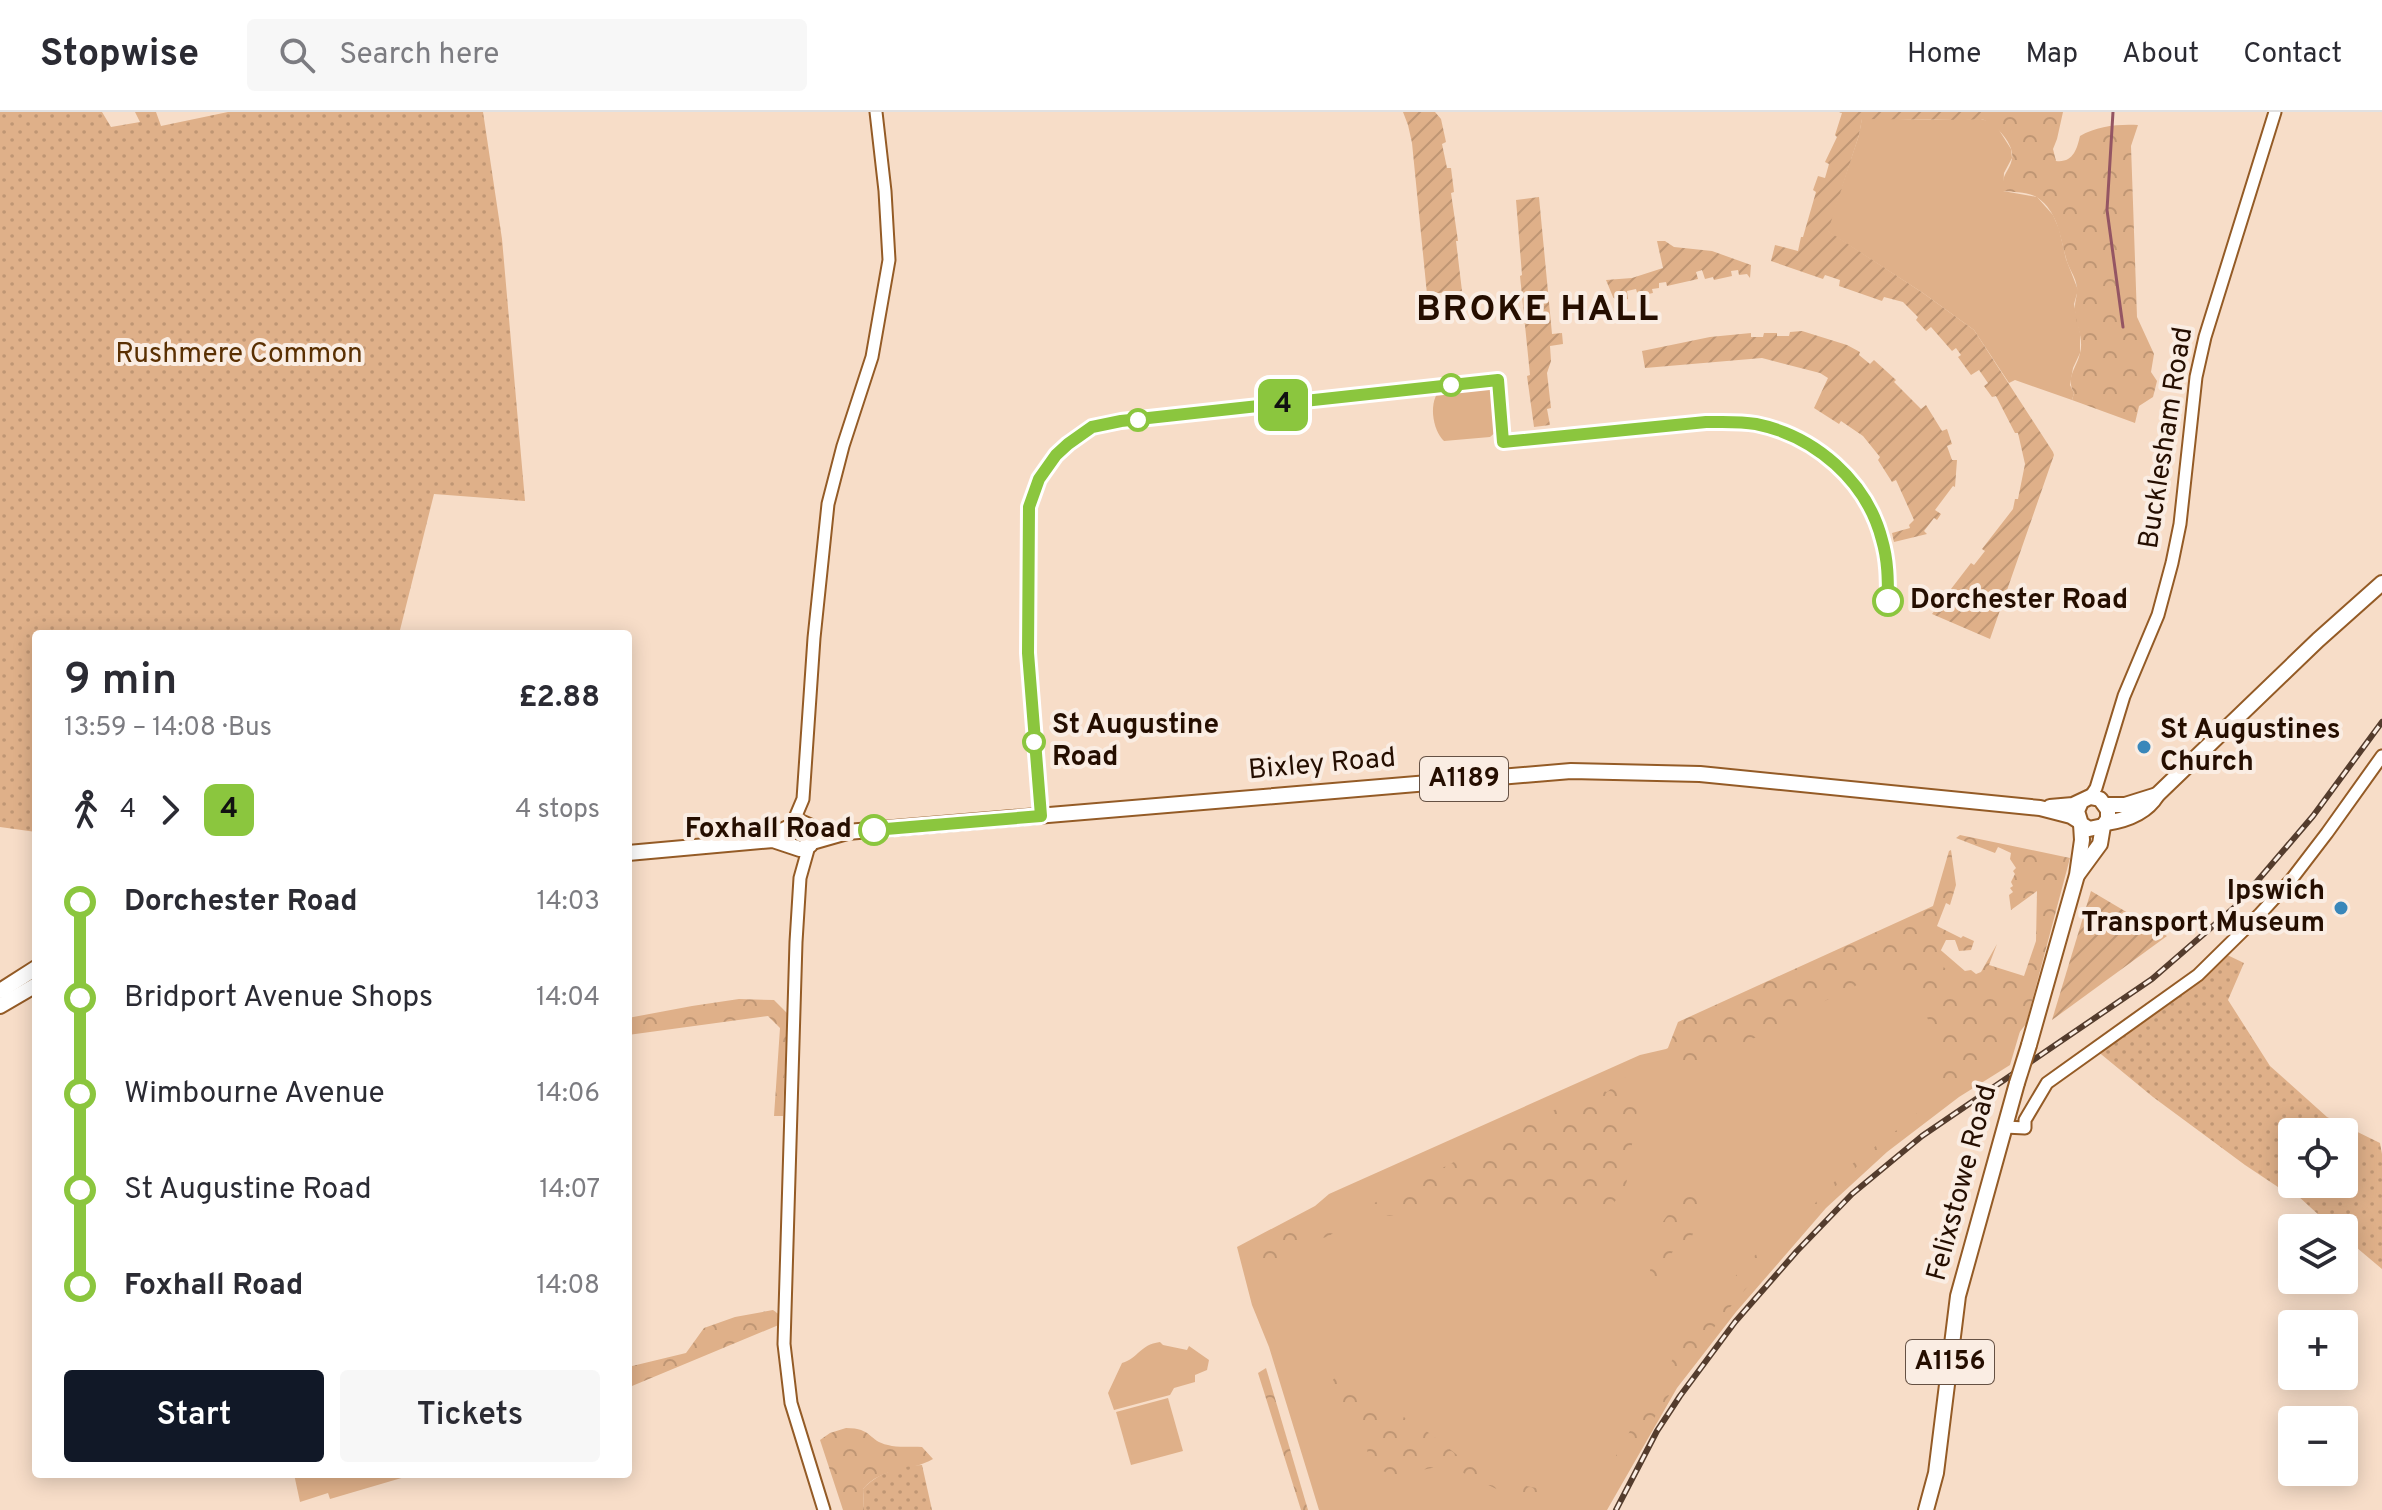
<!DOCTYPE html>
<meta charset="utf-8">
<style>
:root{--surface:#fff;--page:#f7f7f7;--text:#2b2b33;--muted:#7c7c81;--line:#e1e1e2;--accent:#111827}
body{margin:0;font-family:Overpass,sans-serif;background:var(--page);color:var(--text);height:100vh;display:flex;flex-direction:column;font-size:30px;white-space:nowrap}
*{box-sizing:border-box;margin:0}
p{font-size:26px;color:var(--muted)}
.icon{flex:none;width:44px;height:44px;fill:none;stroke:currentColor;stroke-width:2;stroke-linecap:round;stroke-linejoin:round}
.map{position:relative;flex:1;overflow:hidden}
.details{position:absolute;left:32px;top:518px;width:600px;height:848px;display:flex;flex-direction:column;background:var(--surface);border-radius:8px;box-shadow:0 4px 20px #0003}
.details>*{flex:none}
.badge{padding:0 16px;border-radius:12px;font-size:28px;line-height:52px}
.buttons{position:absolute;left:2278px;top:1006px;display:grid;gap:16px}
.buttons a{display:grid;place-items:center;width:80px;height:80px;border-radius:8px;background:var(--surface);box-shadow:0 4px 20px #0003;font-size:40px}
.map>.badge{position:absolute;translate:-50% -50%;box-shadow:0 0 0 4px #fff}
.legs{display:flex;align-items:center;gap:12px;height:88px;padding:0 32px;font-size:26px}
.legs p{margin-inline-start:auto}
.headline{display:flex;align-items:center;justify-content:space-between;height:136px;padding:0 32px}
h1{font-size:44px;font-weight:600;line-height:60px}
.cta{display:flex;gap:16px;margin-top:auto;padding:16px 32px}
.cta a{flex:1;height:92px;border-radius:8px;background:var(--accent);color:#fff;font-size:32px;font-weight:600;line-height:92px;text-align:center}
.cta a+a{background:var(--page);color:var(--text)}
ul{padding:0 32px;list-style:none}
li{display:flex;align-items:center;gap:28px;height:96px;font-size:30px}
li i{display:grid;place-items:center;width:12px;height:100%;margin:0 10px;background:currentColor}
li i::after{content:'';width:20px;height:20px;margin:-10px;border:6px solid;border-radius:50%;background:var(--surface)}
li p{margin-inline-start:auto}
li:first-child i{background:linear-gradient(#0000 50%,currentColor 0)}
li:last-child i{background:linear-gradient(currentColor 50%,#0000 0)}
header{display:flex;align-items:center;gap:48px;box-sizing:border-box;height:112px;padding:0 40px;background:var(--surface);border-bottom:2px solid var(--line)}
header strong{font-size:38px}
nav{display:flex;gap:44px;margin-inline-start:auto;font-size:28px}
.search{width:560px;height:72px;background:var(--page);display:flex;align-items:center;gap:20px;box-sizing:border-box;padding:0 28px;border-radius:8px;color:var(--muted);font-size:30px}
.map>svg:first-child{display:block}
.grass{fill:#dfb089}
.forest{fill:url(#forest-crowns)}
.park{fill:url(#park-dots);fill-rule:evenodd}
.garden{fill:url(#garden-furrows)}
.lines{fill:none;stroke-linecap:round;stroke-linejoin:round}
.stream{stroke:#945563;stroke-width:3}
.minor-casing{stroke:#945b26;stroke-width:15}
.major-casing{stroke:#945b26;stroke-width:18}
.minor{stroke:#fff;stroke-width:11}
.major{stroke:#fff;stroke-width:14}
.rail-casing{stroke:#543c2d;stroke-width:6}
.rail{stroke:#faede3;stroke-width:3;stroke-dasharray:9;stroke-linecap:butt}
.major-bridge-casing{stroke:#945b26;stroke-width:18;stroke-linecap:butt}
.major-bridge{stroke:#fff;stroke-width:14}
.line-1-casing{stroke:#fff;stroke-width:18}
.line-1{stroke:#8bc63e;stroke-width:12}
.stop-1-dot{fill:#fff;stroke:#8bc63e;stroke-width:4}
.poi-dot{fill:#3987ba;stroke:#faede3;stroke-width:3}
.labels{text-anchor:middle;dominant-baseline:central;stroke-width:8;stroke-linejoin:round;paint-order:stroke}
.shield{fill:#faede3;stroke:#655144;stroke-width:2}
.shield-label{font-size:26px;font-weight:bold;fill:#250e00}
.park-label{font-size:28px;fill:#5a3002;stroke:#faede3}
.street-label{font-size:28px;fill:#250e00;stroke:#faede3}
.stop-label{font-size:28px;font-weight:bold;fill:#250e00;stroke:#faede3;text-anchor:start}
.poi-label{font-size:28px;font-weight:bold;fill:#250e00;stroke:#faede3;text-anchor:start}
.district-label{font-size:36px;font-weight:bold;letter-spacing:2px;fill:#250e00;stroke:#faede3}
</style>
<header>
<strong>Stopwise</strong>
<div class="search"><svg class="icon" aria-label="search" viewBox="0 0 24 24"><circle cx="10" cy="10" r="6"/><path d="M15 15l6 6"/></svg>Search here</div>
<nav><a>Home</a><a>Map</a><a>About</a><a>Contact</a></nav>
</header>
<div class="map">
<svg width="2382" height="1398" viewBox="0 0 2382 1398">
<defs>
<pattern id="forest-crowns" width="20" height="18" patternUnits="userSpaceOnUse" patternTransform="scale(2)"><rect width="20" height="18" fill="#dfb089"/><path d="M2 6a3 3 0 1 1 6 0M12 15a3 3 0 1 1 6 0" fill="none" stroke="#bf9674"/></pattern>
<pattern id="park-dots" width="8" height="8" patternUnits="userSpaceOnUse" patternTransform="scale(2)"><rect width="8" height="8" fill="#dfb089"/><path d="M2 2h.1M6 6h.1" fill="none" stroke="#bf9674" stroke-width="1.8" stroke-linecap="round"/></pattern>
<pattern id="garden-furrows" width="10" height="10" patternUnits="userSpaceOnUse" patternTransform="scale(2)"><rect width="10" height="10" fill="#dfb089"/><path d="M-1 1l2-2M0 10L10 0M9 11l2-2" fill="none" stroke="#bf9674"/></pattern>
</defs>
<rect width="100%" height="100%" fill="#f7ddc8"/>
<g class="grass">
<polygon points="1862,6 1933,8 1981,7 1991,10 1999,18 2011,37 2012,46 2004,61 2003,79 2037,85 2053,103 2059,117 2066,147 2078,178 2074,192 2080,221 2080,241 2073,256 2070,273 2074,281 2072,288 2015,268 2009,271 1974,218 1923,181 1827,119 1859,23"/>
<path d="M1483,274L1494,279L1495,283L1497,319L1490,325L1444,329C1432,318 1428,288 1441,277Z"/>
<polygon points="1922,822 2023,909 2010,953 1959,985 1887,1040 1826,1096 1736,1200 1677,1276 1607,1398 1319,1398 1269,1235 1252,1193 1237,1135 1315,1094 1329,1082 1640,943 1666,937"/>
<path d="M1160,1230L1163,1233L1187,1238L1189,1234L1209,1248L1207,1258L1195,1263V1270L1174,1276L1170,1283L1114,1298L1108,1281L1122,1251C1139,1246 1139,1233 1160,1230Z"/>
<polygon points="1168,1286 1183,1339 1131,1353 1116,1300"/>
<polygon points="294,1362 415,1362 330,1387 328,1381 300,1390"/>
</g>
<g class="forest">
<path d="M1981,0H2063L2057,27L2053,37L2056,49C2073,51 2077,37 2080,24C2097,14 2118,12 2138,13L2131,34L2137,205L2154,242L2151,260L2157,269L2153,285L2139,294L2135,311L2072,288L2074,281C2065,265 2077,256 2080,241C2084,227 2076,213 2075,199C2074,190 2078,183 2077,175C2076,165 2068,156 2066,146C2060,125 2058,100 2038,86C2030,80 2013,80 2003,79C2001,61 2009,61 2012,47C2015,32 1995,11 1981,7Z"/>
<path d="M1960,723L2070,746L2026,912L1995,951L1950,982L1901,1022L1864,1048L1828,1081L1719,1208L1656,1303L1616,1369L1605,1367L1611,1353C1646,1290 1679,1230 1726,1176C1741,1158 1754,1137 1777,1133L1847,1056L1906,1011L1944,978L1940,936L1924,898L1907,869L1885,855L1852,876L1812,895L1780,916L1693,950L1668,948L1666,941L1678,910L1933,794L1949,739L1951,738L1956,773L1950,793L1946,791L1937,814L1961,826L1963,824L1974,829L1971,838L1959,839L1955,828H1946L1939,842L1942,854L1952,861L1971,858L1976,862L1981,860L1997,832L1989,853L2024,864L2036,829L2037,779L2011,798L2009,783L2013,780L2010,776L2013,774L2011,770L2015,762L2013,759L2016,756L2010,747L2011,741L1998,735L1995,741C1982,736 1969,731 1956,726Z"/>
<polygon points="739,887 774,888 787,901 783,1004 774,1004 780,916 768,904 628,923 628,906 692,894"/>
<polygon points="1626,965 1636,971 1638,991 1626,1074 1613,1092 1382,1104 1353,1102 1595,977 1607,980"/>
<polygon points="1694,1067 1709,1081 1709,1098 1697,1112 1692,1124 1675,1136 1655,1168 1647,1170 1658,1129 1661,1125 1659,1115 1675,1093 1681,1070"/>
<path d="M1346,1112L1329,1124L1295,1136L1280,1150L1275,1151L1254,1144C1276,1117 1314,1115 1346,1112Z"/>
<polygon points="773,1198 781,1204 781,1212 632,1274 628,1264 628,1255 686,1241 704,1216 735,1205"/>
<polygon points="1266,1256 1308,1398 1301,1398 1258,1261"/>
<path d="M1337,1263L1361,1272L1369,1286L1420,1314L1483,1363C1499,1369 1527,1374 1545,1378L1548,1381L1546,1385C1522,1398 1478,1364 1453,1357C1419,1347 1395,1384 1367,1343L1368,1328L1331,1275L1332,1269Z"/>
<path d="M846,1316C873,1316 868,1329 888,1333C898,1336 911,1334 922,1335L933,1347C911,1360 882,1354 863,1377L864,1398H843L820,1328L830,1321Z"/>
</g>
<g class="park">
<polygon points="0,0 102,0 111,15 140,10 135,0 156,0 161,14 228,0 483,0 502,127 525,389 434,382 399,522 36,522 36,720 0,715"/>
<path d="M2221,840L2244,851L2228,888L2270,954L2327,1005L2380,1031L2382,1042V1157L2344,1125V1116H2333L2297,1083L2287,1081L2245,1053L2153,985L2096,938ZM2292,1020H2344V1072H2292Z"/>
<path d="M922,1353L932,1398H864L863,1377C877,1361 900,1354 922,1353Z"/>
</g>
<g class="garden">
<polygon points="1403,0 1435,0 1441,7 1446,30 1442,32 1447,56 1451,56 1454,80 1451,81 1458,129 1456,129 1462,179 1427,182 1412,31 1408,13"/>
<polygon points="1839,0 1981,0 1981,7 1965,8 1862,7 1859,23 1828,119 1923,181 1974,218 2053,340 2054,343 1990,527 1932,502 1941,490 1947,493 1956,480 1951,477 1971,451 1974,453 1985,439 1982,437 2013,397 2015,387 2018,387 2025,352 2018,321 2015,321 1996,284 1992,285 1984,274 1988,271 1979,258 1971,263 1958,245 1961,243 1956,236 1952,239 1931,215 1926,219 1916,208 1918,205 1903,190 1884,185 1882,189 1839,174 1840,168 1825,163 1823,167 1771,149 1775,133 1798,139 1801,125 1803,125 1816,80 1813,78 1818,64 1825,66 1829,52 1825,50 1837,25 1835,23 1842,1"/>
<polygon points="1539,85 1552,222 1562,221 1563,232 1550,234 1551,249 1547,261 1551,296 1547,297 1550,313 1534,315 1527,264 1530,263 1520,164 1522,163 1516,88"/>
<polygon points="1657,129 1665,129 1674,135 1712,139 1751,153 1750,166 1747,162 1739,163 1738,158 1731,159 1732,164 1714,168 1713,165 1705,167 1702,158 1696,160 1698,167 1667,174 1666,170 1659,171 1659,176 1652,177 1653,181 1638,184 1636,177 1627,179 1628,187 1620,189 1621,194 1613,185 1606,168 1632,166 1663,156"/>
<polygon points="1802,219 1847,233 1860,240 1859,243 1870,252 1874,248 1896,268 1894,270 1921,297 1926,293 1942,319 1947,317 1952,332 1947,334 1952,348 1957,348 1955,375 1953,374 1935,398 1941,402 1937,408 1934,406 1924,419 1927,422 1894,430 1892,421 1910,416 1909,413 1914,408 1896,368 1892,370 1878,348 1880,345 1863,324 1841,309 1839,312 1814,296 1828,266 1820,261 1762,246 1645,256 1642,239 1710,225 1751,221 1751,225 1763,225 1764,221 1777,221 1777,224 1789,224 1790,220"/>
<polygon points="2091,779 2167,824 2052,908"/>
</g>
<g class="lines">
<polyline class="stream" points="2113,0 2107,98 2123,215"/>
<g class="minor-casing">
<g id="minor">
<polyline points="2090,685 2096,676 2124,584 2158,503 2172,451 2180,412 2196,265 2205,225 2275,0"/>
<polyline points="792,713 803,687 814,526 828,392 843,334 872,245 889,148 885,79 876,0"/>
<polyline points="809,734 800,766 796,830 784,1232 791,1291 824,1398"/>
<polyline points="2005,1015 2025,1016 2025,1008 2047,971 2198,863 2260,802 2291,768 2327,721 2382,644"/>
</g>
</g>
<g class="major-casing">
<g id="major">
<polyline points="2107,693 2125,693 2157,683"/>
<polyline points="2050,695 2073,693 2090,685 2100,687 2108,698 2108,707 2103,714 2089,717 2081,712 2077,699 2081,690"/>
<path d="M2106,711C2126,708 2146,701 2157,683L2318,528L2382,471"/>
<polyline points="812,730 847,720 1571,659 1700,662 2040,696 2071,704 2079,709"/>
<polyline points="628,741 773,728 800,737 810,733 813,723 809,714 800,710 773,723 750,729"/>
<polyline points="2078,762 2100,732 2103,714"/>
<polyline points="0,879 36,856"/>
<polyline points="0,894 36,873"/>
<polyline points="2029,933 2077,763 2082,728 2081,712"/>
<polyline points="1926,1398 1936,1361 1958,1184 2017,971"/>
</g>
</g>
<use href="#minor" class="minor"/>
<use href="#major" class="major"/>
<g class="rail-casing">
<polyline id="rail" points="1616,1398 1657,1319 1680,1284 1735,1210 1797,1139 1852,1082 1922,1024 2152,867 2236,794 2313,704 2382,610"/>
</g>
<use href="#rail" class="rail"/>
<g class="major-bridge-casing">
<polyline id="major-bridge" points="2017,971 2029,933"/>
</g>
<use href="#major-bridge" class="major-bridge"/>
</g>
<g class="lines">
<g class="line-1-casing">
<path id="line-1" d="M874,718L1041,704L1028,541L1029,395L1039,367L1056,343L1068,332L1092,315L1121,309L1498,268L1503,330L1706,310C1723,310 1739,309 1756,312C1815,324 1867,369 1882,428C1888,448 1888,468 1888,489"/>
</g>
<use href="#line-1" class="line-1"/>
</g>
<g class="stop-1-dot">
<circle cx="1451" cy="273" r="10"/>
<circle cx="1138" cy="308" r="10"/>
<circle cx="1888" cy="489" r="14"/>
<circle cx="1034" cy="630" r="10"/>
<circle cx="874" cy="718" r="14"/>
</g>
<g class="poi-dot">
<circle cx="2144" cy="635" r="8"/>
<circle cx="2341" cy="796" r="8"/>
</g>
<g class="labels">
<g class="shield">
<rect x="1420" y="645" width="88" height="44" rx="6"/>
<rect x="1906" y="1228" width="88" height="44" rx="6"/>
</g>
<g class="shield-label">
<text x="1464" y="667">A1189</text>
<text x="1950" y="1250">A1156</text>
</g>
<g class="park-label">
<text x="239" y="243">Rushmere Common</text>
</g>
<g class="street-label">
<text transform="translate(2167 326) rotate(-81)">Bucklesham Road</text>
<text transform="translate(1322 653) rotate(-5)">Bixley Road</text>
<text transform="translate(1963 1071) rotate(-75)">Felixstowe Road</text>
</g>
<g class="stop-label">
<text x="1910" y="489">Dorchester Road</text>
<text x="1052" y="614">St Augustine<tspan x="1052" dy="32">Road</tspan></text>
<text x="852" y="718" text-anchor="end">Foxhall Road</text>
</g>
<g class="poi-label">
<text x="2160" y="619">St Augustines<tspan x="2160" dy="32">Church</tspan></text>
<text x="2325" y="780" text-anchor="end">Ipswich<tspan x="2325" dy="32">Transport Museum</tspan></text>
</g>
<g class="district-label">
<text x="1538" y="199">BROKE HALL</text>
</g>
</g>
</svg>
<div class="buttons">
<a><svg class="icon" aria-label="locate" viewBox="0 0 24 24"><circle cx="12" cy="12" r="6"/><path d="M12 2v4M12 18v4M2 12h4M18 12h4"/></svg></a>
<a><svg class="icon" aria-label="layers" viewBox="0 0 24 24"><path d="M12 4l9 5-9 5-9-5zM3 14l9 5 9-5"/></svg></a>
<a>+</a>
<a>−</a>
</div>
<b class="badge" style="left:1283px;top:293px;background:#8bc63e;color:#111">4</b>
<section class="details">
<div class="headline"><div><h1>9 min</h1><p>13:59 – 14:08 · Bus</p></div><b>£2.88</b></div>
<div class="legs"><svg class="icon" aria-label="walk" viewBox="0 0 24 24"><circle cx="13" cy="4" r="2"/><path d="M13 8l-2 6 4 7M11 14l-3 7M7 12l3-4h3l4 4"/></svg>4<svg class="icon" aria-label="forward" viewBox="0 0 24 24"><path d="M9 5l7 7-7 7"/></svg><b class="badge" style="background:#8bc63e;color:#111">4</b><p>4 stops</p></div>
<ul>
<li><i style="color:#8bc63e"></i><b>Dorchester Road</b><p>14:03</p></li>
<li><i style="color:#8bc63e"></i><span>Bridport Avenue Shops</span><p>14:04</p></li>
<li><i style="color:#8bc63e"></i><span>Wimbourne Avenue</span><p>14:06</p></li>
<li><i style="color:#8bc63e"></i><span>St Augustine Road</span><p>14:07</p></li>
<li><i style="color:#8bc63e"></i><b>Foxhall Road</b><p>14:08</p></li>
</ul>
<div class="cta"><a>Start</a><a>Tickets</a></div>
</section>
</div>
